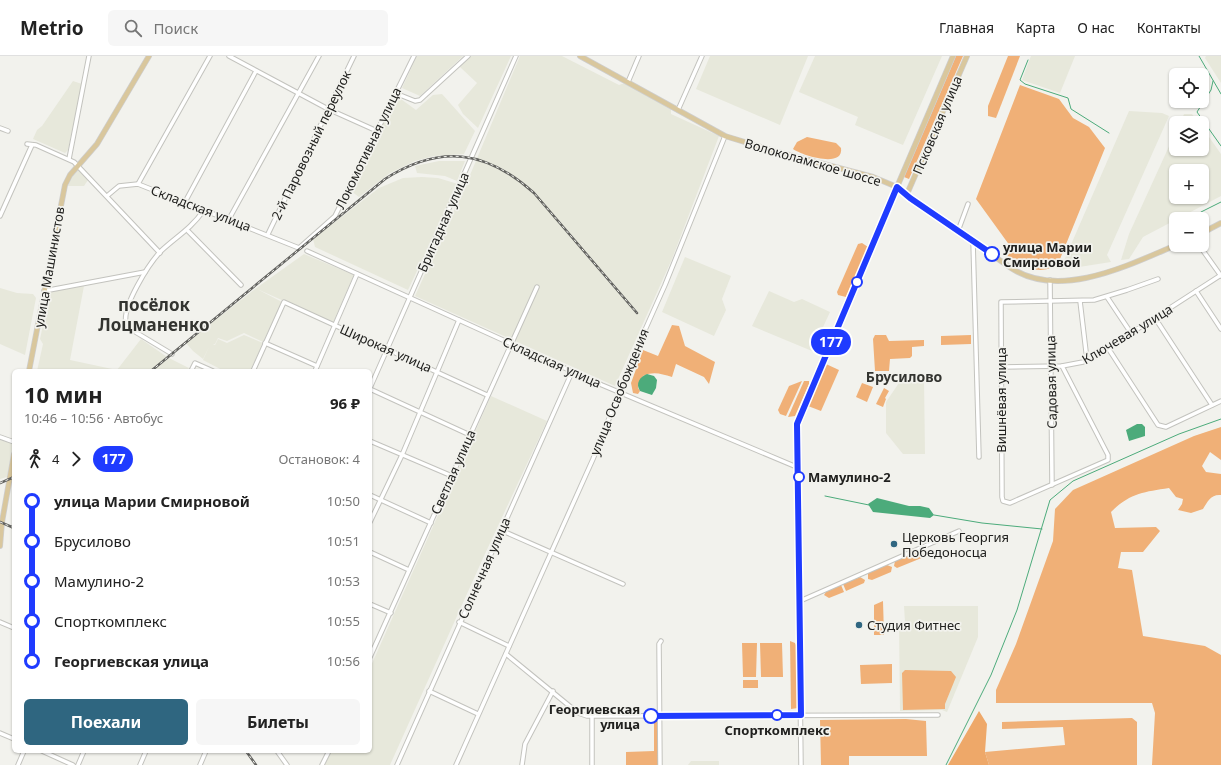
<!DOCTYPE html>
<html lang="ru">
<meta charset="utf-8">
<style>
:root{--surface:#fff;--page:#f6f6f6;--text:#222;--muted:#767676;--line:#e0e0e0;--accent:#2f6680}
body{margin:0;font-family:"Noto Sans",sans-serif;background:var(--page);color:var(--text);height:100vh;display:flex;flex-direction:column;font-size:15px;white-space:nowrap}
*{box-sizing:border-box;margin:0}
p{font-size:13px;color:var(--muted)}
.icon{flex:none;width:22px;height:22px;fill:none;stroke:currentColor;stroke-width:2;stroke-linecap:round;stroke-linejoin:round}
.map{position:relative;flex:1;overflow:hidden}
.side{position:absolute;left:12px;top:313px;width:360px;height:384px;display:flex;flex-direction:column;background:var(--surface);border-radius:6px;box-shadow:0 1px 3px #0004}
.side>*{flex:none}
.badge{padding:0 8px;border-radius:13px;font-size:14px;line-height:26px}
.controls{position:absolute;left:1169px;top:12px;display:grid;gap:8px}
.controls a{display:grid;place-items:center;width:40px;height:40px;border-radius:6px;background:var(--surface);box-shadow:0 1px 3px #0004;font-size:20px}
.map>.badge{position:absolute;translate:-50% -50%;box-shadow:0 0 0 2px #fff}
.legs{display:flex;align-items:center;gap:6px;height:44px;padding:0 12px;font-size:13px}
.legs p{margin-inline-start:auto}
.summary{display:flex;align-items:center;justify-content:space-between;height:68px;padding:0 12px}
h1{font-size:22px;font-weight:700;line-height:30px}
.primary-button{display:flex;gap:8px;margin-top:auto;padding:8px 12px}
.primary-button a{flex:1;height:46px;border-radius:6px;background:var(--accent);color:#fff;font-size:16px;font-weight:700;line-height:46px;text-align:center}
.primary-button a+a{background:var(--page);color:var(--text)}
ul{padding:0 12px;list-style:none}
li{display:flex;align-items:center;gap:14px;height:40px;font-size:15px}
li i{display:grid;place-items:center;width:6px;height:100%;margin:0 5px;background:currentColor}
li i::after{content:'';width:10px;height:10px;margin:-5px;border:3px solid;border-radius:50%;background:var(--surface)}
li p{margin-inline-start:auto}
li:first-child i{background:linear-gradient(#0000 50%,currentColor 0)}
li:last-child i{background:linear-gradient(currentColor 50%,#0000 0)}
header{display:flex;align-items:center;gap:24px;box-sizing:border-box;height:56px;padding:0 20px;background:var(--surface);border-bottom:1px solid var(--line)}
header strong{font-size:19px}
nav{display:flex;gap:22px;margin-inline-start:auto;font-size:14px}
.search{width:280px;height:36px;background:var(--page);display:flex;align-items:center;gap:10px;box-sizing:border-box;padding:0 14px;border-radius:6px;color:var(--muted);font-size:15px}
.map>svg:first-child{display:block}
.built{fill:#e7e8db;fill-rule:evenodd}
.green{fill:#f0b077}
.forest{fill:#eea869}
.water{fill:#4cab7b}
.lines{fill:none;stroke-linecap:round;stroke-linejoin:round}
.stream{stroke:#4cab7b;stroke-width:1}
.minor-casing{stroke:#c3c3be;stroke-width:5.5}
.major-casing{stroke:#cecece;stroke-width:6}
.minor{stroke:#fff;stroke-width:3.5}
.major{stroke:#d9c79d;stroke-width:4.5}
.rail-casing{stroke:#636360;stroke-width:2.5}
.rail{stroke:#f2f2ed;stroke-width:1;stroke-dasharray:3;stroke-linecap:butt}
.line-1-casing{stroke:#fff;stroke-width:9}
.line-1{stroke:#1f3bff;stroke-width:6}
.stop-1-dot{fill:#fff;stroke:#1f3bff;stroke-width:2}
.poi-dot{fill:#2f6680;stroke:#f2f2ed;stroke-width:1.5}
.labels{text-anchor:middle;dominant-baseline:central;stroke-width:3.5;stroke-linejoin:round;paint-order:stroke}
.street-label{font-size:13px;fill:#21211f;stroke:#f2f2ed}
.stop-label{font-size:13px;font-weight:bold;fill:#21211f;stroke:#f2f2ed;text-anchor:start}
.poi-label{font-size:13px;fill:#21211f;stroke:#f2f2ed;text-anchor:start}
.neighbourhood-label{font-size:14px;font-weight:bold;fill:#333430;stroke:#f2f2ed}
.district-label{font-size:17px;font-weight:bold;fill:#333430;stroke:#f2f2ed}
</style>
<header>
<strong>Metrio</strong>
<div class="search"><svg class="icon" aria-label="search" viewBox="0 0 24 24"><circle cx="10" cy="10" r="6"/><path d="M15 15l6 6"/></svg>Поиск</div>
<nav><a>Главная</a><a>Карта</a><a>О нас</a><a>Контакты</a></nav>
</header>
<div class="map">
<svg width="1221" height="709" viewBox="0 0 1221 709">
<rect width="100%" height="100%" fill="#f2f2ed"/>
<g class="built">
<polygon points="417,0 463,0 420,40 402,32"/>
<polygon points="471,0 511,0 478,72 463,58 458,49 477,27 460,11"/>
<polygon points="520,0 562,0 619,29 625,27 671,51 671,58 719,80 672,203 615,330 415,240 470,119"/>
<polygon points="710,0 808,0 780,69 696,33"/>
<polygon points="815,0 942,0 903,89 855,69 858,61 799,36"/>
<polygon points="1031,0 1075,0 1060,37 1022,24"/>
<polygon points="1206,0 1221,0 1221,27 1205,2"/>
<polygon points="73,25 82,28 68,94 65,97 33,83 37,74 42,70"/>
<polygon points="442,38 475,75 464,98 434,100 415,105 390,117 359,141 351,135 395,43 398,41 416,54 433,39"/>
<polygon points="1129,55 1162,57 1169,60 1107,199 1111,206 1060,214"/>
<polygon points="1184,58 1192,58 1199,67 1180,67"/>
<path d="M1202,71L1221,98V140L1143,181L1129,203L1121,204L1129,178L1176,75V93H1202ZM1176,115H1202V141H1176Z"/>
<polygon points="439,105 465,105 457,125 445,120 417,117 415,110"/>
<polygon points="77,113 88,124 84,130 68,130 71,120"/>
<polygon points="422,121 438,122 458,128 408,234 315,191 313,183 379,132 403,122"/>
<polygon points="304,198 354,219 333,267 257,233 282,246 263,286 244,277 227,285 218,282 215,288 213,288 215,289 218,283 227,287 244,279 263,287 250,315 224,315 203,304 209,291 203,303 193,295 186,287 255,233"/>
<polygon points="685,201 731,220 722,243 726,254 714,280 662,256"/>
<polygon points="84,230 70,304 117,314 141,283 167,301 189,312 187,315 37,315 43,288 40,283 50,236"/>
<polygon points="0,232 17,237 33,238 36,242 25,299 0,288"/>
<polygon points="769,235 794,246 802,243 830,256 812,295 752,270"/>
<polygon points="924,323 925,398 903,398 886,377 886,346 901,324"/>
<polygon points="491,340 547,365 484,500 390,709 325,709 331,695 370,695 370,612"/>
<polygon points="0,384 14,388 7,421 0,423"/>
<polygon points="904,550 978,550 978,581 947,656 942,654 900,655 899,567 905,566"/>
<polygon points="691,705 719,705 719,709 688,709"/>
</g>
<g class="green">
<polygon points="956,0 963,0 909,123 904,121"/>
<polygon points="1008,0 1020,0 996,62 988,60 988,50"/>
<path d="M1020,29L1059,43L1073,62L1089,71L1105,92L1058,208C1038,221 1026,210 1007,200L1010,190L976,143Z"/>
<path d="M807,81L836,87L841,92C844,113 801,99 793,93L797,86Z"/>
<polygon points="862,187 868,191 846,241 838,239 837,236 858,188"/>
<path d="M672,269L679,270L685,290L715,306L709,328L704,321L676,308L672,321C661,318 654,315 643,320L638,332L640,335L638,338L633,337L631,327L643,294L658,300Z"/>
<polygon points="875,279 886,279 889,285 924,284 924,290 912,291 912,300 910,302 890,303 889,315 875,315 873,283"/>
<polygon points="971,279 971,288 941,289 941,280"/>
<polygon points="826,308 839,314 821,355 808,350"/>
<polygon points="802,325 786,360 780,358 778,354 789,330"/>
<polygon points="804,325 809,325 809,328 795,360 788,361"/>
<polygon points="862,327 873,331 867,346 856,341"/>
<polygon points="884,332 889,335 885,342 886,343 883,351 876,348"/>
<path d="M1221,371V404L1210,396L1202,410L1206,416L1221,418V439C1211,438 1208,445 1203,453L1191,457L1178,454L1182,448L1183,443L1176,441L1169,432C1144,436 1130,437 1111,456L1115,472L1156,471L1160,475L1143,496H1121L1118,512L1132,514L1143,580L1205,590L1221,599V709H1152L1155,657L1152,647H996V634L1016,588L1053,485L1055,453L1073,434L1194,380Z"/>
<polygon points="922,494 924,501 897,512 894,510 895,505"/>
<polygon points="887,509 892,511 891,516 872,524 868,523 868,517"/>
<polygon points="860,521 865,524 864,527 846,535 843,528"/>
<polygon points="841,529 844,536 829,542 824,539 826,536"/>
<polygon points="883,545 884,579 874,579 874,549"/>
<polygon points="790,585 795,587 797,591 798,652 791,653"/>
<polygon points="742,587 757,587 756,621 743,621"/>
<polygon points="760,587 782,587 783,621 761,621"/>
<polygon points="892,608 892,627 861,628 860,609"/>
<polygon points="905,614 951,615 956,621 945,648 945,653 903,654 902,617"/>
<rect x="743" y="624" width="15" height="8"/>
<polygon points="1132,662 1137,666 1137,709 989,709 985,696 1065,689 1063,671 1002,673 1002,666"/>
<polygon points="906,663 926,665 927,700 849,700 849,709 821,709 820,664"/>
<polygon points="654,665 658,665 659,709 626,709 626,696 654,695"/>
</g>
<polygon class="forest" points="979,655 987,668 985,696 989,709 948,709"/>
<g class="water">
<path d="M647,318L654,320L657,324L656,332L652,339L640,335C635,327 640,321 647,318Z"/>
<polygon points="1137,368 1142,368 1145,371 1145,380 1129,385 1126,374"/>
<polygon points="877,442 909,450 920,450 929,452 934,459 930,462 873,456 868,448"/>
</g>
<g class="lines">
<g class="stream">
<polyline points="1199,0 1221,38"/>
<polyline points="1028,4 1020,24 1025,28 1068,42 1071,53 1109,77"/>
<polyline points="1213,25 1211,34 1197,56 1221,90"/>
<polyline points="1201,156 1221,146"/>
<polyline points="825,440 869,449"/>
<polyline points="934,459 982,467 1042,473"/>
<polyline points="946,709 991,619 1017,554 1050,444 1073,425 1179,378 1221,363"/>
</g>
<g class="minor-casing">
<g id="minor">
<polyline points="229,0 328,53 377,75"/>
<polyline points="628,26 639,0"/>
<polyline points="395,37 415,45 420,44 468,0"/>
<polyline points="678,54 702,0"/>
<polyline points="0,72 8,75"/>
<polyline points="27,88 36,89 74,106 160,197"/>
<polyline points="69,103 89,0"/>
<polyline points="138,128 210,0"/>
<polyline points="107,140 119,130 138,128 299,192 335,160 414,0"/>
<polyline points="185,146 256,15"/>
<polyline points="0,160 32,89"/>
<polyline points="229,163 319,0"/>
<polyline points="188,175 241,229"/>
<polyline points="958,175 968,148"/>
<polyline points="268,178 354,0"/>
<polyline points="973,185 979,401"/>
<polyline points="1199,189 1221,220"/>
<polyline points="307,195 602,329 799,412"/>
<polyline points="1050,224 1052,429"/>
<polyline points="44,235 145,216"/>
<polyline points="1196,235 1221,273"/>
<polyline points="1107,241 1131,277"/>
<polyline points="1080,245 1087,304"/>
<polyline points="1155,262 1212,349"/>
<polyline points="265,287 317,310"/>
<polyline points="1108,292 1158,369 1166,371 1221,345"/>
<path d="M172,298L132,274C129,271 127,270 126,267C122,250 149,208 160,196C177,180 190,174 204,154"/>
<polyline points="1062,310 1108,399 1108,404 1010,447 1003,445 1002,441 1001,246 1094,244 1127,234 1158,223"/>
<polyline points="1001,311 1062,310 1083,306 1108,292 1221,219"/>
<polyline points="191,315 195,307 213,315"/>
<polyline points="253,315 284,246 487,339"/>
<polyline points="315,315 357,218"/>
<polyline points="370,332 516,0"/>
<polyline points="370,333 470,379"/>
<polyline points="0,381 14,386"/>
<polyline points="370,385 452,420"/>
<polyline points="370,439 431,467"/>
<polyline points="370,466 402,399 459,264"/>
<polyline points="505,476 623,528"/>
<polyline points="370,496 409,514"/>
<polyline points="800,545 959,475"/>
<polyline points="370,548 391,557"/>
<polyline points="0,566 14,572"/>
<polyline points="459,566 509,590"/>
<polyline points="506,598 578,657 587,660 938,659"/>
<polyline points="370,601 537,231"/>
<polyline points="429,635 478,658"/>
<polyline points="0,677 14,683"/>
<polyline points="42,695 73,709"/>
<polyline points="277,695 287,709"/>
<polyline points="18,709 24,695"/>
<polyline points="78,709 84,695"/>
<polyline points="140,709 146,695"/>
<polyline points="200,709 206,695"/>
<polyline points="322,709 329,695"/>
<polyline points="397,709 572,316"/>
<polyline points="456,709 593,403 618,340 629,310 665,229 725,80"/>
<polyline points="522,709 525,688 553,635"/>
<polyline points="592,709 592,660"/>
<polyline points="660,709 659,588 661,585"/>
<polyline points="801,709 797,368 897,131"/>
</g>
</g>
<g class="major-casing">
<g id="major">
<path d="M580,0L725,80L778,96L873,121L897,131L910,142L1011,212C1060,244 1129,209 1176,189"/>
<polyline points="897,131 953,0"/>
<polyline points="907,138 967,0"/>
<polyline points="1202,177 1221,167"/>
<polyline points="29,315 65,129 70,119 97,88 149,0"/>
<polyline points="0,490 2,466 14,398"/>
</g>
</g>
<use href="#minor" class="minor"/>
<use href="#major" class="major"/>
<g class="rail-casing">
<g id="rail">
<path d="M151,315L385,123C440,88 486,94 534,137L637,257"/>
<polyline points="0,427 14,421"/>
<polyline points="0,466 14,472"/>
<polyline points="246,695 256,709"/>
</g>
</g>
<use href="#rail" class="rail"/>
</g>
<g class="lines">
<g class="line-1-casing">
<polyline id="line-1" points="651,660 801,659 797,368 897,131 910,142 992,198"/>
</g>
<use href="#line-1" class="line-1"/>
</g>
<g class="stop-1-dot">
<circle cx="992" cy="198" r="7"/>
<circle cx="857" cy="226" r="5"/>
<circle cx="799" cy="421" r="5"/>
<circle cx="777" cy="659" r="5"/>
<circle cx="651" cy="660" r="7"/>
</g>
<g class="poi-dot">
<circle cx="894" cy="488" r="4"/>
<circle cx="859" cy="569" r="4"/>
</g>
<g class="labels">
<g class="street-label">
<text transform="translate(937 69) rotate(-67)">Псковская улица</text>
<text transform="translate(311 89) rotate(-64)">2-й Паровозный переулок</text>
<text transform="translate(368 92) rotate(-64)">Локомотивная улица</text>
<text transform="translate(813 106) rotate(16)">Волоколамское шоссе</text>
<text transform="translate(201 152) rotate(21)">Складская улица</text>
<text transform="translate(443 166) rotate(-66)">Бригадная улица</text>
<text transform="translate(49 211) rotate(-80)">улица Машинистов</text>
<text transform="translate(1127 278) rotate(-31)">Ключевая улица</text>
<text transform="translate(386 292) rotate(24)">Широкая улица</text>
<text transform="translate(552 306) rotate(24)">Складская улица</text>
<text transform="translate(1051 326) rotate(-91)">Садовая улица</text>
<text transform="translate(619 336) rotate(-68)">улица Освобождения</text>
<text transform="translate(1001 344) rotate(-90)">Вишнёвая улица</text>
<text transform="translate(453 416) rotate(-66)">Светлая улица</text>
<text transform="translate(484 512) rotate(-66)">Солнечная улица</text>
</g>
<g class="stop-label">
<text x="1003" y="191">улица Марии<tspan x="1003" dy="15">Смирновой</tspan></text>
<text x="808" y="421">Мамулино-2</text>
<text x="640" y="653" text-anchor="end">Георгиевская<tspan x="640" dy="15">улица</tspan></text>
<text x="777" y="674" text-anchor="middle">Спорткомплекс</text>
</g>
<g class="poi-label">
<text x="902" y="481">Церковь Георгия<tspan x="902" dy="15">Победоносца</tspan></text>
<text x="867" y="569">Студия Фитнес</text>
</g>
<g class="neighbourhood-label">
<text x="904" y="320">Брусилово</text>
</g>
<g class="district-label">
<text x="154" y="248">посёлок<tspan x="154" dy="20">Лоцманенко</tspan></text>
</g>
</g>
</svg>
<div class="controls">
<a><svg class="icon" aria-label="locate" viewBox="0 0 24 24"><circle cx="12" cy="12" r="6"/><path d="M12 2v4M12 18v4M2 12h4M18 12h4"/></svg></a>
<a><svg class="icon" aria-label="layers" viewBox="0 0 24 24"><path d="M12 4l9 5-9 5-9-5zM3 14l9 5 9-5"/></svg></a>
<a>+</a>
<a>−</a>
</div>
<b class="badge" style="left:831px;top:286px;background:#1f3bff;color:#fff">177</b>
<section class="side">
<div class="summary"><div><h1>10 мин</h1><p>10:46 – 10:56 · Автобус</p></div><b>96 ₽</b></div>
<div class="legs"><svg class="icon" aria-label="walk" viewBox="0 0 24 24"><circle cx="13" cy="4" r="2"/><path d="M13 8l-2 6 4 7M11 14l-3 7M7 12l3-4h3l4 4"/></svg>4<svg class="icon" aria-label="forward" viewBox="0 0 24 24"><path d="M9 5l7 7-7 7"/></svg><b class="badge" style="background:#1f3bff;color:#fff">177</b><p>Остановок: 4</p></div>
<ul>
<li><i style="color:#1f3bff"></i><b>улица Марии Смирновой</b><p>10:50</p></li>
<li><i style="color:#1f3bff"></i><span>Брусилово</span><p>10:51</p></li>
<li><i style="color:#1f3bff"></i><span>Мамулино-2</span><p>10:53</p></li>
<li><i style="color:#1f3bff"></i><span>Спорткомплекс</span><p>10:55</p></li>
<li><i style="color:#1f3bff"></i><b>Георгиевская улица</b><p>10:56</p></li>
</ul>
<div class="primary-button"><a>Поехали</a><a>Билеты</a></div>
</section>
</div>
